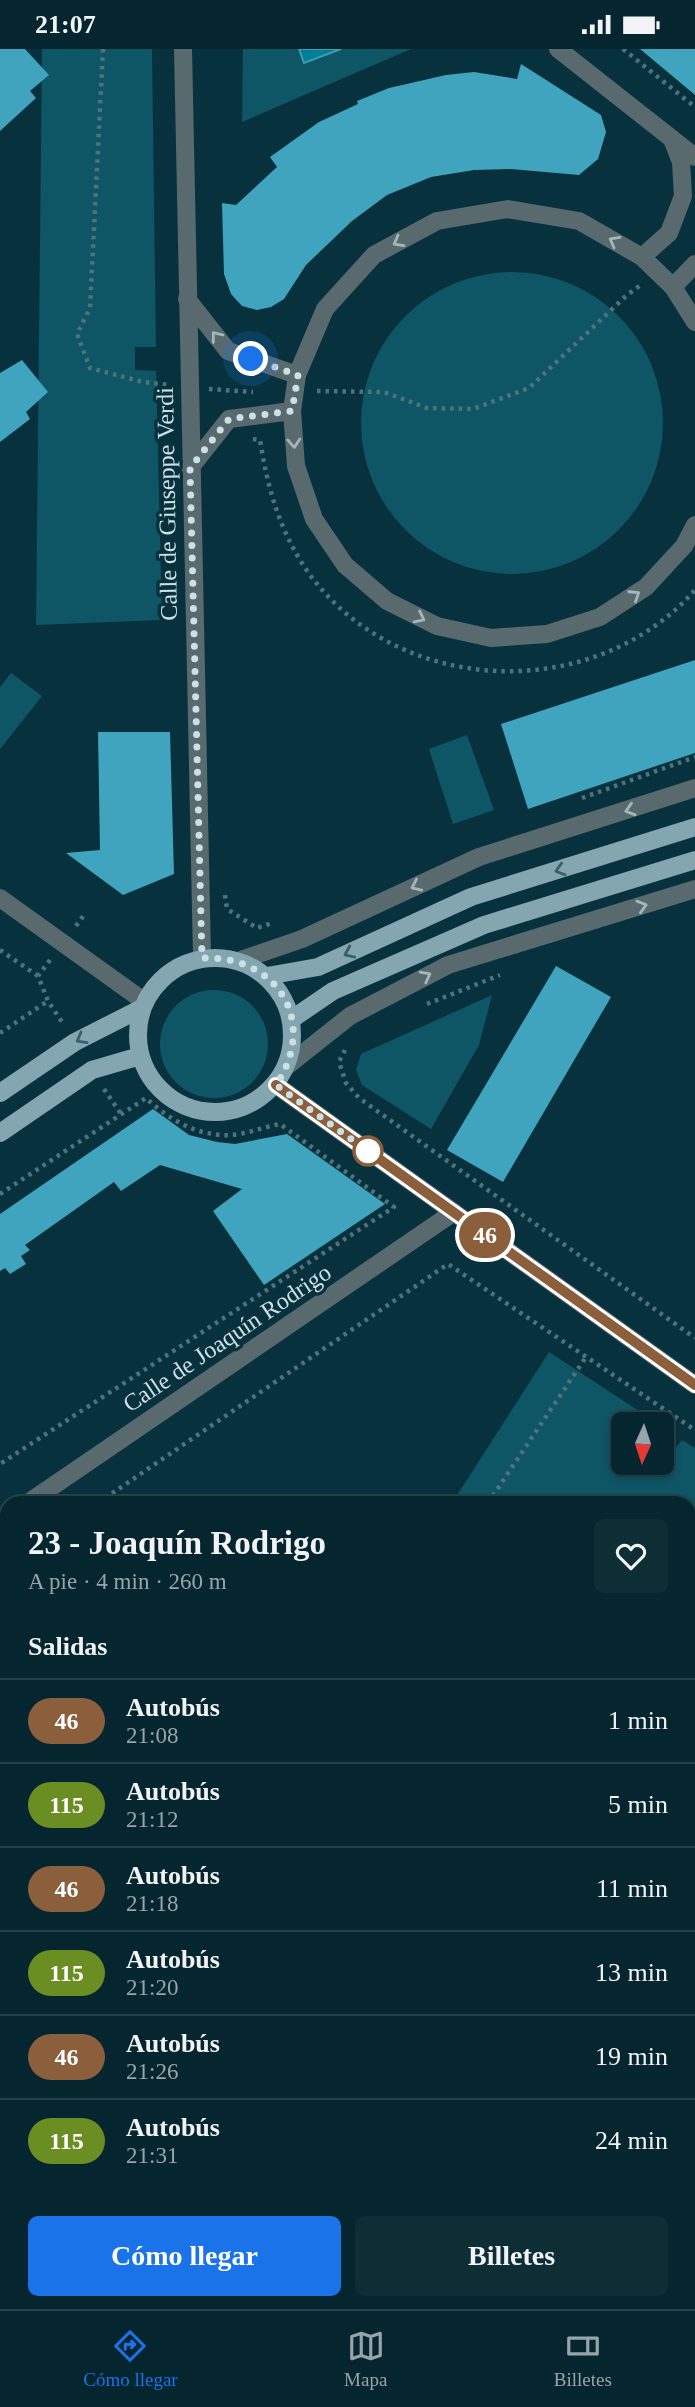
<!DOCTYPE html>
<html lang="es">
<meta charset="utf-8">
<style>
:root{--surface:#05262e;--page:#0e2e36;--text:#f1f3f6;--muted:#97a5aa;--line:#26434a;--accent:#1a73e8}
body{margin:0;font-family:"Times New Roman",serif;background:var(--page);color:var(--text);height:100vh;display:flex;flex-direction:column;font-size:26px;white-space:nowrap}
*{box-sizing:border-box;margin:0}
p{font-size:23px;color:var(--muted)}
.icon{flex:none;width:38px;height:38px;fill:none;stroke:currentColor;stroke-width:2;stroke-linecap:round;stroke-linejoin:round}
.map{position:relative;flex:1;overflow:hidden}
.drawer{position:absolute;left:0px;top:1447px;width:696px;height:814px;display:flex;flex-direction:column;background:var(--surface);border-radius:21px 21px 0 0;box-shadow:0 4px 10px #0003,0 0 0 2px var(--line)}
.drawer>*{flex:none}
.badge{padding:0 14px;border-radius:23px;font-size:24px;line-height:46px}
.needle{width:46px;rotate:183deg}
.controls{position:absolute;left:611px;top:1363px;display:grid;gap:14px}
.controls a{display:grid;place-items:center;width:63px;height:63px;border-radius:10px;background:var(--surface);box-shadow:0 4px 10px #0003,0 0 0 2px var(--line);font-size:35px}
.you{position:absolute;width:35px;height:35px;margin:-18px;border:5px solid #fff;border-radius:50%;background:#1a73e8;box-shadow:0 0 0 10px #1a73e833}
.map>.badge{position:absolute;translate:-50% -50%;box-shadow:0 0 0 4px #fff}
h2{padding:0 28px;font-size:26px;line-height:63px}
.round{display:grid;place-items:center;flex:none;width:74px;height:74px;border-radius:10px;background:var(--page)}
.headline{display:flex;align-items:center;justify-content:space-between;height:119px;padding:0 28px}
h1{font-size:33px;font-weight:700;line-height:52px}
.button{display:flex;gap:14px;margin-top:auto;padding:14px 28px}
.button a{flex:1;height:80px;border-radius:10px;background:var(--accent);color:#fff;font-size:28px;font-weight:700;line-height:80px;text-align:center}
.button a+a{background:var(--page);color:var(--text)}
ul{padding:0;list-style:none}
li{display:flex;align-items:center;gap:21px;height:84px;padding:0 28px;border-top:2px solid var(--line)}
li div{flex:1}
li b{display:block;font-size:26px}
li em{font-style:normal}
li .badge{min-width:77px;font-weight:700;text-align:center}
.status{display:flex;justify-content:space-between;align-items:center;height:49px;padding:0 35px;background:var(--surface);direction:ltr}
.status svg{height:19px;fill:currentColor}
.tabs{display:flex;justify-content:space-around;align-items:center;height:98px;border-top:2px solid var(--line);background:var(--surface);font-size:19px;color:var(--muted)}
.tabs a{display:grid;justify-items:center;gap:4px}
.tabs .active{color:var(--accent)}
.map>svg:first-child{display:block}
.green{fill:#0e5565}
.water{fill:#017f99;stroke:#3e9cb0;stroke-width:2}
.building{fill:#40a4bf}
.lines{fill:none;stroke-linecap:round;stroke-linejoin:round}
.path{stroke:#4f727c;stroke-width:4.5;stroke-dasharray:3.5 5;stroke-linecap:butt}
.minor{stroke:#596a6f;stroke-width:18}
.major{stroke:#84a6b1;stroke-width:18}
.oneway{stroke:#a3b7bd}
.oneway2{stroke:#39606b}
.line-casing{stroke:#fff;stroke-width:16}
.line{stroke:#8b5e3c;stroke-width:10}
.walk{stroke:#cbe0e7;stroke-width:7;stroke-dasharray:0 12.6}
.stop-dot{fill:#fff;stroke:#8b5e3c;stroke-width:3.5}
.labels{text-anchor:middle;dominant-baseline:central;stroke-width:7;stroke-linejoin:round;paint-order:stroke}
.street-label{font-size:24px;fill:#cbe0e7;stroke:#07323d}
</style>
<div class="status"><b>21:07</b><svg viewBox="0 0 49 12"><path d="M0 12V9h3v3zM5 12V6h3v6zM10 12V3h3v9zM15 12V0h3v12zM26 1h20v11H26zM47 4h2v5h-2z"/></svg></div>
<div class="map">
<svg width="695" height="2260" viewBox="0 0 695 2260">
<rect width="100%" height="100%" fill="#07323d"/>
<g class="green">
<polygon points="42,0 152,0 156,298 135,298 135,321 156,322 162,571 36,576"/>
<polygon points="243,0 411,0 242,73"/>
<circle cx="512" cy="374" r="151"/>
<polygon points="11,624 42,647 0,700 0,638"/>
<polygon points="467,686 494,761 453,775 429,700"/>
<circle cx="214" cy="995" r="54"/>
<polygon points="492,946 479,996 431,1080 362,1036 356,1021 361,1005"/>
<polygon points="549,1303 659,1375 623,1376 623,1414 662,1414 662,1403 668,1408 682,1391 695,1399 695,1459 690,1469 690,1454 452,1454"/>
<polygon points="7,1892 7,1997 0,1997 0,1894"/>
<polygon points="406,2254 489,2254 481,2260 415,2260"/>
</g>
<polygon class="water" points="299,0 341,0 304,14"/>
<g class="building">
<polygon points="0,0 25,0 49,26 30,42 36,49 0,82"/>
<polygon points="640,0 695,0 695,46 670,25"/>
<polygon points="521,15 601,66 606,83 598,110 579,126 511,120 474,121 431,128 387,146 352,172 306,216 284,250 271,258 257,261 242,257 231,245 224,225 222,154 236,156 277,118 270,108 319,73 358,55 357,52 389,39 446,26 474,23 517,30"/>
<polygon points="22,311 48,343 26,363 30,370 0,393 0,324"/>
<polygon points="695,611 695,704 528,760 501,675"/>
<polygon points="98,683 170,683 174,825 123,846 66,804 100,801"/>
<polygon points="556,917 611,948 503,1133 447,1101"/>
<polygon points="153,1060 189,1086 217,1093 235,1095 287,1085 385,1155 264,1236 213,1162 242,1140 160,1116 121,1142 114,1133 25,1196 30,1201 21,1207 26,1215 10,1225 5,1219 0,1222 0,1165"/>
</g>
<g class="lines">
<g class="path">
<polyline points="103,0 90,259 77,285 90,319 143,333 169,336"/>
<polyline points="623,0 695,58"/>
<polyline points="209,340 253,343"/>
<polyline points="317,342 384,343 427,359 473,360 529,339 627,246 642,235"/>
<path d="M253,390L260,391C267,435 277,473 300,511C385,648 591,659 695,541"/>
<polyline points="582,749 695,708"/>
<polyline points="225,846 227,860 257,879 272,874"/>
<polyline points="76,877 84,866"/>
<polyline points="0,901 38,927"/>
<polyline points="50,911 38,927 48,952 64,976"/>
<polyline points="427,955 500,926"/>
<polyline points="0,984 48,952"/>
<polyline points="345,1001 339,1013 346,1034 359,1049 695,1289"/>
<polyline points="104,1040 121,1065"/>
<path d="M0,1145L146,1049C168,1070 198,1088 231,1086C246,1085 264,1078 280,1075L394,1158L0,1415"/>
<polyline points="98,1454 448,1215 695,1381"/>
<polyline points="488,1454 586,1308"/>
<polyline points="690,1493 695,1483"/>
<polyline points="0,1521 7,1516"/>
<polyline points="0,1714 7,1724"/>
<polyline points="0,1923 7,1922"/>
<polyline points="13,2260 38,2254"/>
</g>
<g class="minor">
<polyline points="183,0 202,909"/>
<polyline points="558,0 695,108"/>
<polyline points="642,208 669,184 683,147 681,113 672,90"/>
<polyline points="673,238 695,215"/>
<polyline points="187,250 228,302 297,326"/>
<polyline points="695,273 673,238 642,208 579,172 508,160 437,172 374,206 325,260 297,326 292,362 296,417 314,470 345,516 387,552 437,577 491,589 547,585 600,568 646,538 684,497 695,476"/>
<polyline points="190,419 229,370 292,362"/>
<polyline points="0,849 145,953"/>
<polyline points="238,912 302,890 479,808 695,739"/>
<polyline points="287,1017 350,967 448,916 695,840"/>
<polyline points="276,1036 695,1336"/>
<polyline points="28,1454 454,1163"/>
<polyline points="0,1473 7,1468"/>
<polyline points="690,1544 695,1534"/>
<polyline points="690,1614 695,1605"/>
<polyline points="690,2158 695,2158"/>
</g>
<g class="major">
<circle cx="215" cy="986" r="77"/>
<polyline points="267,927 318,918 471,848 695,778"/>
<polyline points="292,970 333,942 484,876 695,811"/>
<polyline points="0,1044 75,993 142,959"/>
<polyline points="0,1084 92,1021 140,1007"/>
<polyline points="690,2221 695,2221"/>
<polyline points="385,2254 390,2260"/>
<polyline points="677,2254 695,2256"/>
<polyline points="197,2260 222,2254"/>
<polyline points="324,2260 354,2254"/>
<polyline points="509,2260 512,2254"/>
</g>
</g>
<defs><path id="oneway-chevron" d="M-2-3.5L2.5 0L-2 3.5" fill="none" stroke-width="1.6" stroke-linecap="round" stroke-linejoin="round" transform="scale(1.75)"/></defs>
<g class="oneway">
<use href="#oneway-chevron" transform="translate(614 192) rotate(-151)"/>
<use href="#oneway-chevron" transform="translate(398 193) rotate(151)"/>
<use href="#oneway-chevron" transform="translate(216 287) rotate(-128)"/>
<use href="#oneway-chevron" transform="translate(294 394) rotate(86)"/>
<use href="#oneway-chevron" transform="translate(635 546) rotate(-33)"/>
<use href="#oneway-chevron" transform="translate(420 569) rotate(27)"/>
<use href="#oneway-chevron" transform="translate(630 761) rotate(163)"/>
<use href="#oneway-chevron" transform="translate(416 837) rotate(155)"/>
<use href="#oneway-chevron" transform="translate(642 857) rotate(-17)"/>
<use href="#oneway-chevron" transform="translate(426 927) rotate(-28)"/>
</g>
<g class="oneway2">
<use href="#oneway-chevron" transform="translate(560 821) rotate(163)"/>
<use href="#oneway-chevron" transform="translate(349 904) rotate(156)"/>
<use href="#oneway-chevron" transform="translate(81 990) rotate(151)"/>
</g>
<g class="lines">
<g class="line-casing">
<polyline id="line" points="276,1036 695,1336"/>
</g>
<use href="#line" class="line"/>
<path class="walk" d="M251,310L298,326L292,362L229,370L190,419L202,909C277,906 319,972 276,1036L376,1108L368,1102"/>
</g>
<circle class="stop-dot" cx="368" cy="1102" r="14"/>
<g class="labels">
<g class="street-label">
<text transform="translate(167 455) rotate(-91)">Calle de Giuseppe Verdi</text>
<text transform="translate(227 1289) rotate(-34)">Calle de Joaquín Rodrigo</text>
</g>
</g>
</svg>
<div class="controls">
<a><svg class="needle" viewBox="-14 -14 28 28"><path d="M0-13l5 13h-10z" fill="#e53935"/><path d="M0 13l5-13h-10z" fill="#97a5aa"/></svg></a>
</div>
<div class="you" style="left:251px;top:310px"></div>
<b class="badge" style="left:485px;top:1186px;background:#8b5e3c;color:#fff">46</b>
<section class="drawer">
<div class="headline"><div><h1>23 - Joaquín Rodrigo</h1><p>A pie · 4 min · 260 m</p></div><a class="round"><svg class="icon" aria-label="heart" viewBox="0 0 24 24"><path d="M12 20l-8-8c-3-5 5-10 8-4 3-6 11-1 8 4z"/></svg></a></div>
<h2>Salidas</h2>
<ul>
<li><span class="badge" style="background:#8b5e3c;color:#fff">46</span><div><b>Autobús</b><p>21:08</p></div><em>1 min</em></li>
<li><span class="badge" style="background:#6b8e23;color:#fff">115</span><div><b>Autobús</b><p>21:12</p></div><em>5 min</em></li>
<li><span class="badge" style="background:#8b5e3c;color:#fff">46</span><div><b>Autobús</b><p>21:18</p></div><em>11 min</em></li>
<li><span class="badge" style="background:#6b8e23;color:#fff">115</span><div><b>Autobús</b><p>21:20</p></div><em>13 min</em></li>
<li><span class="badge" style="background:#8b5e3c;color:#fff">46</span><div><b>Autobús</b><p>21:26</p></div><em>19 min</em></li>
<li><span class="badge" style="background:#6b8e23;color:#fff">115</span><div><b>Autobús</b><p>21:31</p></div><em>24 min</em></li>
</ul>
<div class="button"><a>Cómo llegar</a><a>Billetes</a></div>
</section>
</div>
<nav class="tabs">
<a class="active"><svg class="icon" aria-label="directions" viewBox="0 0 24 24"><path d="M12 3l9 9-9 9-9-9zM9 14v-3h6M13 9l2 2-2 2"/></svg>Cómo llegar</a>
<a><svg class="icon" aria-label="map" viewBox="0 0 24 24"><path d="M3 6l6-2 6 2 6-2v14l-6 2-6-2-6 2zM9 4v14M15 6v14"/></svg>Mapa</a>
<a><svg class="icon" aria-label="tickets" viewBox="0 0 24 24"><path d="M3 7h18v10H3zM15 7v10"/></svg>Billetes</a>
</nav>
